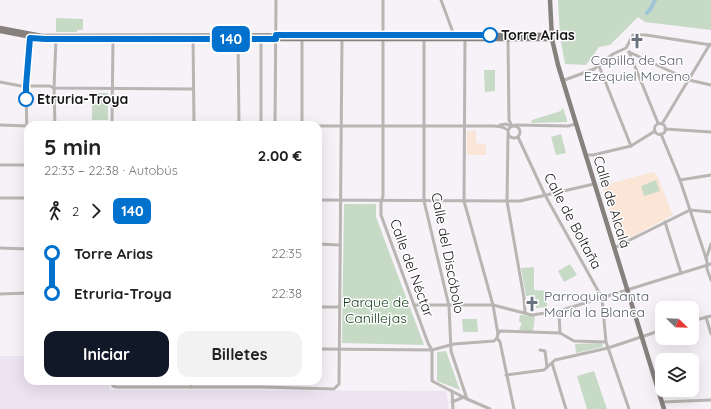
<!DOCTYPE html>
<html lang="es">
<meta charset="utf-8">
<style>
:root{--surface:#fff;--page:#f2f2f2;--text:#222;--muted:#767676;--accent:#111827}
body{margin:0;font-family:Quicksand,sans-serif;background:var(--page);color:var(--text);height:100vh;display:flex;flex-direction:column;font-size:15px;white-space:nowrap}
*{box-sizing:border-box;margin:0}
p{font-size:13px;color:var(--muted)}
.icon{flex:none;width:22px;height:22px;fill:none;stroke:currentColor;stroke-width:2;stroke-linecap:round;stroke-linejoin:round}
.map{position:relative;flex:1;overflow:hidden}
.side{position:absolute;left:24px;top:121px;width:298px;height:264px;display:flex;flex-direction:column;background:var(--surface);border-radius:12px;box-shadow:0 4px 16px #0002}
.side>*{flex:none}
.badge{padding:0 8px;border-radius:6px;font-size:14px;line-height:26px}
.needle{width:26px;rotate:113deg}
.tools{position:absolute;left:655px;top:301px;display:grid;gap:8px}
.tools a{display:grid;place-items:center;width:44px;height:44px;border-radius:8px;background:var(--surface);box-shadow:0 4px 16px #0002;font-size:20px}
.map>.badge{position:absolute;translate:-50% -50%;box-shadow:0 0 0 2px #fff}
.legs{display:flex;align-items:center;gap:6px;height:44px;padding:0 20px;font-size:13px}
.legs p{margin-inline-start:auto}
.headline{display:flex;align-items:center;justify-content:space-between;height:68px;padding:0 20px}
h1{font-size:22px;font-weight:700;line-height:30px}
.action{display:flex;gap:8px;margin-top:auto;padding:8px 20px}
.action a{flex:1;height:46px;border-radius:12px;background:var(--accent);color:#fff;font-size:16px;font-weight:700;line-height:46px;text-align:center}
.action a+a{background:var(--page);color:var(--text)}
ul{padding:0 20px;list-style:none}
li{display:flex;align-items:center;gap:14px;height:40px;font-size:15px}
li i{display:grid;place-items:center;width:6px;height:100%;margin:0 5px;background:currentColor}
li i::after{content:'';width:10px;height:10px;margin:-5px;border:3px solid;border-radius:50%;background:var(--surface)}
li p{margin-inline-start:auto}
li:first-child i{background:linear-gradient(#0000 50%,currentColor 0)}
li:last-child i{background:linear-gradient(currentColor 50%,#0000 0)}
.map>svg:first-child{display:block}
.built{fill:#ece4f1}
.education{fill:#fae5d7}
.green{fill:#c6dac6}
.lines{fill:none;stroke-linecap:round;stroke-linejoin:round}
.canal{stroke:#a0c5d8;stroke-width:4}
.street{stroke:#b8b5b3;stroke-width:3}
.primary{stroke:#86817d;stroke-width:4.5}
.line-1-casing{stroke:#fff;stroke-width:9}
.line-1{stroke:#0072ce;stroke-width:6}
.stop-1-dot{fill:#fff;stroke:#0072ce;stroke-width:2}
.labels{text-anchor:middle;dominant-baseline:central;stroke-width:3;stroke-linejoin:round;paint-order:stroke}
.stop-label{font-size:14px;font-weight:bold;fill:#161517;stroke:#fff;text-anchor:start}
.worship-label{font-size:14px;fill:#5b616d;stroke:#fff}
.street-label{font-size:14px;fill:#161517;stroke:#fff}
.park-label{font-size:14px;fill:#0e3814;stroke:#fff}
</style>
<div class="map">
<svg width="711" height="409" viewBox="0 0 711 409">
<rect width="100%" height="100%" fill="#f6f2f8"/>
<polygon class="built" points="0,356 28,356 28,381 109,381 109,390 446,391 449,409 0,409"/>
<g class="education">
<polygon points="467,131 476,131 476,143 486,144 486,155 467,155"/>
<polygon points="652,172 657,175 673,215 620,243 602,186"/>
</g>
<g class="green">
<polygon points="558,0 711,0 711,30 645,22 638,17 610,45 599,47 586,65 565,64 560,36"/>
<polygon points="56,18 83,19 83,30 77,30 77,32 56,32"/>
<polygon points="484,70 495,70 495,91 485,92"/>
<rect x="92" y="93" width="16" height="27"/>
<polygon points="563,108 567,120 567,122 531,123 532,120 561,111 561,110"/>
<polygon points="561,134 566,153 556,155 551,137"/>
<polygon points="656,180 660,191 644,196 641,186"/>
<polygon points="344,204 376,204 376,217 424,345 342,343"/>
<polygon points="570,264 577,275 564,282 558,271"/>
<polygon points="534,267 534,290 547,291 547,307 536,308 535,296 526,296 521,268"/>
<polygon points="520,315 535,316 533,332 519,330 522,323 519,322"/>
<polygon points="462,319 477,319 478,332 463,332"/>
<polygon points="601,343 603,345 602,347 576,353 575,344"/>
<polygon points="446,351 460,390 437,381 437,352"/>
<polygon points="594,371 607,409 587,409 577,376"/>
</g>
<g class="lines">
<polyline class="canal" points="647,13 651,8 655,0"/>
<g class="street">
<polyline points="383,0 383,196 381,203 381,215 428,343 432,350 432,381 467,399 490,409"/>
<polyline points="441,0 454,35"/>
<polyline points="193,37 194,125"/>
<polyline points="238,39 239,125"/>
<polyline points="261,39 261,125"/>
<polyline points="424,39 424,201 449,306 451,351 467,399"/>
<polyline points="465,39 464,201 493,305 498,334 497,338 500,342 514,409"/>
<polyline points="508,39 509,120 512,126"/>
<polyline points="629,52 689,80 711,85"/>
<polyline points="629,52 658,123"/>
<polyline points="599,66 631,146"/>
<polyline points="562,81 594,69 613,54 626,48 633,35 646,35 711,45"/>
<polyline points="0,82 21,86 50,86 54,88 193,89"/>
<circle cx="660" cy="129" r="5.5"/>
<polyline points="662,124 710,44"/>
<polyline points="0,125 28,126"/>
<polyline points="55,125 54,88 56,39"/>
<polyline points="112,125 113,39"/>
<polyline points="275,125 276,0"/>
<polyline points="302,125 302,38"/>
<polyline points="500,125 506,124 511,126"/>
<polyline points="515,125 568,126 576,124"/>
<circle cx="514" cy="132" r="6"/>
<polyline points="318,126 494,126 502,127 508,130"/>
<polyline points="665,129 711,132"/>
<polyline points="661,134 680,180 707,261 707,269 711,280"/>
<polyline points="508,135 507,201 524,298 525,313"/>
<polyline points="518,137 545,195 602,298 606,342 629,409"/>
<polyline points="586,155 593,155 631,146 655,131"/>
<polyline points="0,165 28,165"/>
<polyline points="680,180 711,175"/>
<polyline points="28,189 26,86 30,35"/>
<polyline points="0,198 28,198"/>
<polyline points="318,200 520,201 594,184"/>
<polyline points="665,222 681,273"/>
<polyline points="318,244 340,245"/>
<polyline points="0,248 28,249"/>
<polyline points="614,248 690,210 711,212"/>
<polyline points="706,259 711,244"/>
<polyline points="0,294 28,293"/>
<polyline points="414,305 493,305 532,315 559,311 711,264"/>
<polyline points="318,307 339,307"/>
<polyline points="559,311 560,333"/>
<polyline points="706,317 711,334"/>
<polyline points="692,321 711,316"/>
<polyline points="498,334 500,331 560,333 574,341 606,342"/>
<polyline points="318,349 432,350 454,344 494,341 497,338"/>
<polyline points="540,350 545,351 547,367"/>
<polyline points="552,363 566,409"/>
<polyline points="506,375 544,370 555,360 608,348 662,330"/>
<polyline points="112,381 113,386 116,387 260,387 334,389 339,384 342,39"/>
<polyline points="191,387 191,381"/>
<polyline points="452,391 453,409"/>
<polyline points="452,402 464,397"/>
<polyline points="662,402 711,400"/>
</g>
<g class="primary">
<polyline points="550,0 552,39 558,65 664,409"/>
<polyline points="0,28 42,36 552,35"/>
<polyline points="0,31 42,39 552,39"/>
</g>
</g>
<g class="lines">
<g class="line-1-casing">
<polyline id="line-1" points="26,99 26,86 30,38 46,39 276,39 276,35 490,35"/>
</g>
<use href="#line-1" class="line-1"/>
</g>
<defs>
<g id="church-bare" transform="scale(1.2)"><path d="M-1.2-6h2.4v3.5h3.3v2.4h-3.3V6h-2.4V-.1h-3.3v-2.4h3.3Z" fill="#6b7280" stroke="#fff" stroke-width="2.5" paint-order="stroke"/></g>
</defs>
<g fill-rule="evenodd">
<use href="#church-bare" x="637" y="41"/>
<use href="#church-bare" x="532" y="304"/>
</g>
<g class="stop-1-dot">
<circle cx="490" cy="35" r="7"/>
<circle cx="26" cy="99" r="7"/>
</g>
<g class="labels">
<g class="stop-label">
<text x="501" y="35">Torre Arias</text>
<text x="37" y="99">Etruria-Troya</text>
</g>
<g class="worship-label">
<text x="637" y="60">Capilla de San<tspan x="637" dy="16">Ezequiel Moreno</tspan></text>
<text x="544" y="296" text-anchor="start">Parroquia Santa<tspan x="544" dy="16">María la Blanca</tspan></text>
</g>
<g class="street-label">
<text transform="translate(612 202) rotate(73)">Calle de Alcalá</text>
<text transform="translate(573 221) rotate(62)">Calle de Boltaña</text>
<text transform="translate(448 253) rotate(79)">Calle del Discóbolo</text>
<text transform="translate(412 268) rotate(70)">Calle del Néctar</text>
</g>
<g class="park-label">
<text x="376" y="302">Parque de<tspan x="376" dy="16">Canillejas</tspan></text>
</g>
</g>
</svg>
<div class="tools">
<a><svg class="needle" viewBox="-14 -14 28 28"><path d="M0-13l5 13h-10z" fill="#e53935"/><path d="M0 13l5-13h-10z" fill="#767676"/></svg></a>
<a><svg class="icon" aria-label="layers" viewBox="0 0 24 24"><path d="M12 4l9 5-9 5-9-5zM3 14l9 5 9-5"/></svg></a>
</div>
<b class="badge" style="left:231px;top:39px;background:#0072ce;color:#fff">140</b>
<section class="side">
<div class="headline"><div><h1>5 min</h1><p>22:33 – 22:38 · Autobús</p></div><b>2.00 €</b></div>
<div class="legs"><svg class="icon" aria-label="walk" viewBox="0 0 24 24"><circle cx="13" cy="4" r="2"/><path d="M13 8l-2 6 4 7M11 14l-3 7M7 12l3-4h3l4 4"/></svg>2<svg class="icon" aria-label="forward" viewBox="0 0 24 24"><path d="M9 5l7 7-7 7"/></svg><b class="badge" style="background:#0072ce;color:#fff">140</b></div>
<ul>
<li><i style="color:#0072ce"></i><b>Torre Arias</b><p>22:35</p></li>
<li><i style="color:#0072ce"></i><b>Etruria-Troya</b><p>22:38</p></li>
</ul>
<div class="action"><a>Iniciar</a><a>Billetes</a></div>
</section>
</div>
